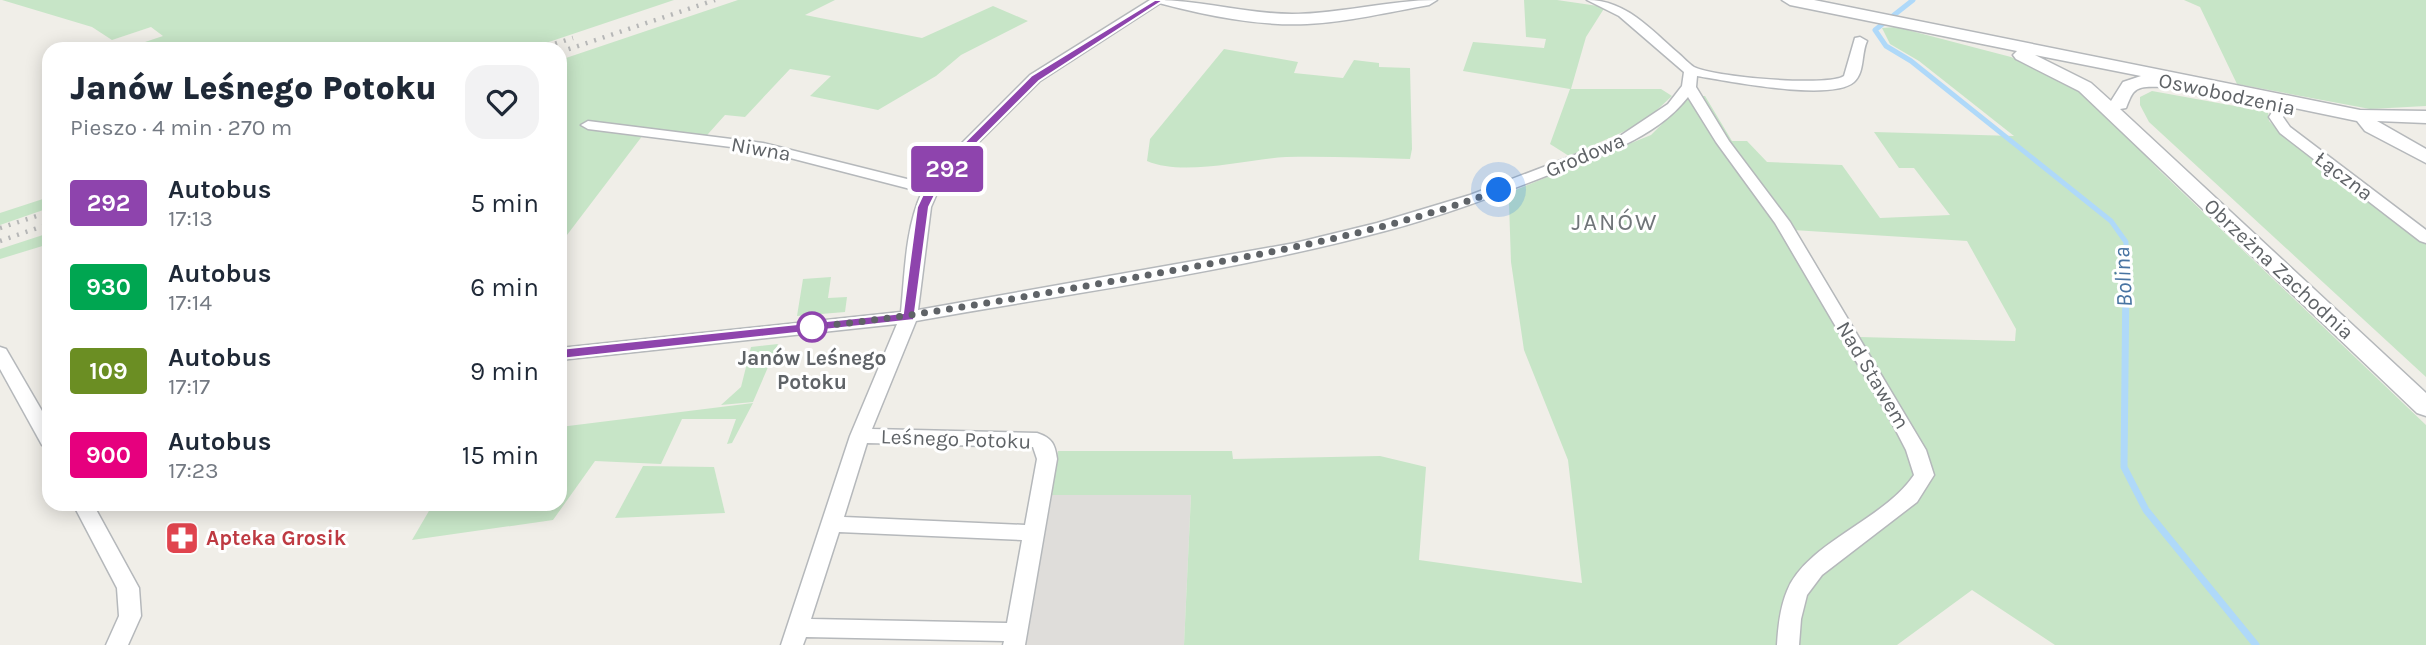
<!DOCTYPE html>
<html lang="pl">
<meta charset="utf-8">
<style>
:root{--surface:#fff;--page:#f2f2f3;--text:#1f2937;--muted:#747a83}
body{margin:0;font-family:Karla,sans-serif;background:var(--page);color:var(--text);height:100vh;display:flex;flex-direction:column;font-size:26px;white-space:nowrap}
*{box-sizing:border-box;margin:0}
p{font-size:23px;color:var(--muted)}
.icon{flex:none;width:38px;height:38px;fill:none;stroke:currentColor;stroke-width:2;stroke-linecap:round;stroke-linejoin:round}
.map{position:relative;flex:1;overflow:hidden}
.drawer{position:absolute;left:42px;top:42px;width:525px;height:469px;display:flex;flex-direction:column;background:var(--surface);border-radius:21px;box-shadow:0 4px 18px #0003}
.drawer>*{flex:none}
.badge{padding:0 14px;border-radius:5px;font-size:24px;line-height:46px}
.you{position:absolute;width:35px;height:35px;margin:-18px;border:5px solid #fff;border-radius:50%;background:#1a73e8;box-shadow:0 0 0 10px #1a73e833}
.map>.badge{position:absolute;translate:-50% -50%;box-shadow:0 0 0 4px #fff}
.round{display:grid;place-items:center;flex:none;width:74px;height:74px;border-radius:21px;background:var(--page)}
.head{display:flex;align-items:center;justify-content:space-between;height:119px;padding:0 28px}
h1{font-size:33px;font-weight:800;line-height:52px}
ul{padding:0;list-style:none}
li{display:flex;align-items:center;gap:21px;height:84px;padding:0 28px}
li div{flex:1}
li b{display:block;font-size:26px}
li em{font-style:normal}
li .badge{min-width:77px;font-weight:700;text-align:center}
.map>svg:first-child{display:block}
.industrial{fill:#dfddda}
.green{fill:#c7e5c7;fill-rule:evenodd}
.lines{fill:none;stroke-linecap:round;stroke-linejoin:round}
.stream-far1{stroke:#afd9f9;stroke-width:5}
.stream{stroke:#afd9f9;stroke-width:7}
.minor-casing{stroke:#b5b8bb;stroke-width:3}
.tertiary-casing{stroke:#b5b8bb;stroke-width:3}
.minor{fill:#fff;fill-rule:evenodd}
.tertiary{fill:#fff;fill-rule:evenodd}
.rail{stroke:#b6b7b7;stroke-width:4.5;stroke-dasharray:2 7;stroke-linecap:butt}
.line{fill:#8e44ad;stroke:#fff;stroke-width:2}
.walk{stroke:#5f6367;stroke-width:7;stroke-dasharray:0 12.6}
.stop-dot{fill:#fff;stroke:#8e44ad;stroke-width:3.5}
.labels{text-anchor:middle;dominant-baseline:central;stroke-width:6;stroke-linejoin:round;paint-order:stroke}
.street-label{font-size:21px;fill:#5f6367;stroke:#fff}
.stop-label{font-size:21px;font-weight:bold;fill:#5f6367;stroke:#fff}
.health-label{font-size:21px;font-weight:bold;fill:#be3a42;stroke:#fff;text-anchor:start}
.water-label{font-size:23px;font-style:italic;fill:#4874a2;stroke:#fff}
.quarter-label{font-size:24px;letter-spacing:2px;fill:#707579;stroke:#fff}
</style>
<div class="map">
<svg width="2426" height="645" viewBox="0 0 2426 645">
<rect width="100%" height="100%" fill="#f0eee8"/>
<polygon class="industrial" points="1191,494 1184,645 1026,645 1052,495"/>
<g class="green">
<polygon points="2,0 674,0 528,49 124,49 163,36 151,27 112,40 92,27"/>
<polygon points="738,0 835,0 805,15 922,38 993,6 1028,21 961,55 936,76 878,110 810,96 831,76 790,69 745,117 725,115 700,143 643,135 567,235 560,235 560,60"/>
<polygon points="1524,0 1557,0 1605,7 1586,37 1571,89 1661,89 1672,96 1643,123 1569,156 1550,144 1570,89 1463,71 1473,42 1544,48 1546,39 1526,37"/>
<polygon points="2184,0 2426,0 2426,106 2370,109 2237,84 2200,7"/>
<path d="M1896,27L2011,57L2085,92L2160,171L2426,425V645H2055L1972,590L1897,645H1184L1191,495H1052L1058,451H1232L1233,459L1380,456L1426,467L1419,560L1582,583L1568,460L1524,350L1511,262L1509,203L1498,197L1651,135L1690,96H1705L1732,141H1747L1767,162L1842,165L1880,218L1950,215L1914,168H1899L1874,132L2014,136L1919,61L1890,44L1882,28ZM1793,230L1967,241L2016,329L2015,341L1859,337Z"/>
<path d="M1224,49L1298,62L1294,73L1343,78L1354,60L1379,63V67L1410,68L1412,149L1410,159C1369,158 1327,156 1286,157C1246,159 1184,177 1147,161L1150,139Z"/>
<polygon points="2152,91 2268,112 2269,121 2288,139 2426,243 2426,377 2149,122 2140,105 2140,97"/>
<polygon points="49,197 49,208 0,225 0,213"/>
<polygon points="49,233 49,244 0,259 0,249"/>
<polygon points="831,277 828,298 847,297 845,312 797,316 803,279"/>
<polygon points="778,344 753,402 721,405 741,387 751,347"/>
<polygon points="753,403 732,443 727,444 736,419 682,419 661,464 595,461 553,520 412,540 433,504 560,504 560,427"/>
<polygon points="643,466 714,467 725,513 615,518"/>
</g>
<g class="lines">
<polyline class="stream-far1" points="1913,0 1875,30 1886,46 1911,61 2111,221 2126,242 2126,277"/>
<polyline class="stream" points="2126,275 2124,467 2146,510 2256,645"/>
<g class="minor-casing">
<g id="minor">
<path d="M1150,0H1165L1040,81L961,160L938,191L931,207L918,310L1295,243L1377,223L1470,195L1614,140L1668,104L1682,86L1684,72L1619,16L1587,0C1626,0 1650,29 1678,53C1683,57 1689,64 1694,67C1713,77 1828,87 1844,76L1855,38L1860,37L1867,41C1861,54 1865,72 1854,82C1831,102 1728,81 1697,76L1696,87L1729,141L1790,222L1926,450L1934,475L1917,502L1822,575L1807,595L1801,619L1799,645H1777C1778,627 1780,608 1787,591C1806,543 1884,520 1914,475L1906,450L1890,419L1775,223L1716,142L1688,97C1655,139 1599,156 1551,174C1497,195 1442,216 1385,231C1232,272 1072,293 916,321L872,429L1037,433C1052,438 1055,444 1057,459L1025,645H1003L1004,641L806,637L803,645H781L850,436L897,324L560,360V348L901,312C905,273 905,229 922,192L763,151L588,129L581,125L588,121L763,143L927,184L951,154L1030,75ZM867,443L1033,447L1037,459L1025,525L844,517ZM839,532L1022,540L1007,623L811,619Z"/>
<polygon points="2283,102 2290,106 2283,117 2290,127 2426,230 2426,243 2420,241 2280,133 2269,117 2278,103"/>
<polygon points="0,347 6,349 49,423 49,447 42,445 0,369"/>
<polygon points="73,504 93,504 139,588 141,616 128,645 106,645 119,616 117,588"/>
</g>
</g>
<g class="tertiary-casing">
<g id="tertiary">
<path d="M1157,0C1202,0 1246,14 1292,14C1341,14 1388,0 1437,0L1429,5C1389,12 1348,22 1307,24C1257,26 1208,16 1159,3Z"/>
<path d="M1782,0H1814L2360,110L2426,111V123L2377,121L2426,149V163L2365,131L2357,121L2170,82C2160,92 2143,81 2133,93C2130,97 2128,103 2126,108L2120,109L2426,393V416L2417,413L2079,91L2016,59L2013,55L2017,51L1790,5ZM2035,55L2141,76L2123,82L2111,101L2091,83Z"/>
</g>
</g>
<use href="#minor" class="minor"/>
<use href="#tertiary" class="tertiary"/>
<g class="rail">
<polyline points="538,49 573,38"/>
<polyline points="560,52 715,0"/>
<polyline points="0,228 49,212"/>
<polyline points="0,241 49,224"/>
</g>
</g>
<polygon class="line" points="1155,0 1164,0 1039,81 960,160 937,191 929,207 914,320 560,359 553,354 560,349 903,313 917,207 925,190 952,155 1031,76"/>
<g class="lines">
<path class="walk" d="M812,327C923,316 1033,295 1143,276C1263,254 1384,233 1499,190"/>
</g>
<defs>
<g id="pharmacy-square" transform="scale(1.75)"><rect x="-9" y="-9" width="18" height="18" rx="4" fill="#e0444e" stroke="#fff"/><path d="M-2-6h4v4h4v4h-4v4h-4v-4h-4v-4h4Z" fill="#fff"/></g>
</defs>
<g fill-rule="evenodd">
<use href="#pharmacy-square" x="182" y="538"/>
</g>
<circle class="stop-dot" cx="812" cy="327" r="14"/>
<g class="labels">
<g class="street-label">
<text transform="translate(2227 94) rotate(12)">Oswobodzenia</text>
<text transform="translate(761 149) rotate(10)">Niwna</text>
<text transform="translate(1585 155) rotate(-23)">Grodowa</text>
<text transform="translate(2344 176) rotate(37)">Łączna</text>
<text transform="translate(2279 269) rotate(43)">Obrzeżna Zachodnia</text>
<text transform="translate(1873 375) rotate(59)">Nad Stawem</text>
<text transform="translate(956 439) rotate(2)">Leśnego Potoku</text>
</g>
<g class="stop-label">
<text x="812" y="358">Janów Leśnego<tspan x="812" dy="24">Potoku</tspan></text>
</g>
<g class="health-label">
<text x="206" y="538">Apteka Grosik</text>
</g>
<g class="water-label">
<text transform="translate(2123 277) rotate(-93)">Bolina</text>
</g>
<g class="quarter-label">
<text x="1615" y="222">JANÓW</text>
</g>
</g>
</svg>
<div class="you" style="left:1499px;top:190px"></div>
<b class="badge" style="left:947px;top:169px;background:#8e44ad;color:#fff">292</b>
<section class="drawer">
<div class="head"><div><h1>Janów Leśnego Potoku</h1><p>Pieszo · 4 min · 270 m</p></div><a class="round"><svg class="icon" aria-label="heart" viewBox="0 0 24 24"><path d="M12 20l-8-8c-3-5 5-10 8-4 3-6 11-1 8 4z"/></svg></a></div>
<ul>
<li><span class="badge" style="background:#8e44ad;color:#fff">292</span><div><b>Autobus</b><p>17:13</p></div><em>5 min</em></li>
<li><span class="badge" style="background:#00a651;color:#fff">930</span><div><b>Autobus</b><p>17:14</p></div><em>6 min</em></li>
<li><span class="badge" style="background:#6b8e23;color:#fff">109</span><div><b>Autobus</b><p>17:17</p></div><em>9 min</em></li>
<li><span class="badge" style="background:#e6007e;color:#fff">900</span><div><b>Autobus</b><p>17:23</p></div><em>15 min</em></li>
</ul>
</section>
</div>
